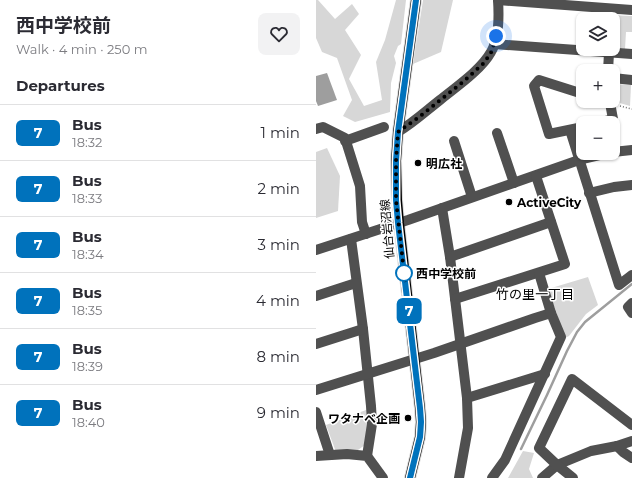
<!DOCTYPE html>
<meta charset="utf-8">
<style>
:root{--surface:#fff;--page:#f2f2f3;--text:#2b2b33;--muted:#7c7c81;--line:#e1e1e2}
body{margin:0;font-family:Montserrat,"Noto Sans JP",sans-serif;background:var(--page);color:var(--text);height:100vh;display:flex;flex-direction:column;font-size:15px;white-space:nowrap}
*{box-sizing:border-box;margin:0}
p{font-size:13px;color:var(--muted)}
.icon{flex:none;width:22px;height:22px;fill:none;stroke:currentColor;stroke-width:2;stroke-linecap:round;stroke-linejoin:round}
.map{position:relative;flex:1;overflow:hidden}
.sheet{display:flex;flex-direction:column;background:var(--surface);width:316px}
.sheet>*{flex:none}
.badge{padding:0 8px;border-radius:6px;font-size:14px;line-height:26px}
.fabs{position:absolute;left:260px;top:12px;display:grid;gap:8px}
.fabs a{display:grid;place-items:center;width:44px;height:44px;border-radius:8px;background:var(--surface);box-shadow:0 1px 3px #0004;font-size:20px}
.you{position:absolute;width:20px;height:20px;margin:-10px;border:3px solid #fff;border-radius:50%;background:#1a73e8;box-shadow:0 0 0 6px #1a73e833}
.map>.badge{position:absolute;translate:-50% -50%;box-shadow:0 0 0 2px #fff}
h2{padding:0 16px;font-size:15px;line-height:36px}
.round{display:grid;place-items:center;flex:none;width:42px;height:42px;border-radius:8px;background:var(--page)}
.headline{display:flex;align-items:center;justify-content:space-between;height:68px;padding:0 16px}
h1{font-size:19px;font-weight:700;line-height:30px}
ul{padding:0;list-style:none}
li{display:flex;align-items:center;gap:12px;height:56px;padding:0 16px;border-top:1px solid var(--line)}
li div{flex:1}
li b{display:block;font-size:15px}
li em{font-style:normal}
li .badge{min-width:44px;font-weight:700;text-align:center}
main{display:flex;flex:1;min-height:0}
.map>svg:first-child{display:block}
.green{fill:#d7d7d7}
.water{fill:#9e9e9e}
.lines{fill:none;stroke-linecap:round;stroke-linejoin:round}
.stream{stroke:#9e9e9e;stroke-width:2.5}
.major-casing{stroke:#dbdbdb;stroke-width:12}
.path{stroke:#727272;stroke-width:1.5;stroke-dasharray:1 2;stroke-linecap:butt}
.minor{stroke:#505050;stroke-width:10}
.major{stroke:#000;stroke-width:10}
.line-casing{stroke:#fff;stroke-width:9}
.line{stroke:#0072bc;stroke-width:6}
.walk{stroke:#000;stroke-width:4;stroke-dasharray:0 7.2}
.poi-dot{fill:#000;stroke:#fff;stroke-width:1.5}
.stop-dot{fill:#fff;stroke:#0072bc;stroke-width:2}
.labels{text-anchor:middle;dominant-baseline:central;stroke-width:3;stroke-linejoin:round;paint-order:stroke}
.poi-label{font-size:12px;font-weight:bold;fill:#000;stroke:#fff;text-anchor:start}
.street-label{font-size:12px;fill:#000;stroke:#fff}
.stop-label{font-size:12px;font-weight:bold;fill:#000;stroke:#fff;text-anchor:start}
.neighbourhood-label{font-size:13px;fill:#000;stroke:#fff}
</style>
<main>
<section class="sheet">
<div class="headline"><div><h1>西中学校前</h1><p>Walk · 4 min · 250 m</p></div><a class="round"><svg class="icon" aria-label="heart" viewBox="0 0 24 24"><path d="M12 20l-8-8c-3-5 5-10 8-4 3-6 11-1 8 4z"/></svg></a></div>
<h2>Departures</h2>
<ul>
<li><span class="badge" style="background:#0072bc;color:#fff">7</span><div><b>Bus</b><p>18:32</p></div><em>1 min</em></li>
<li><span class="badge" style="background:#0072bc;color:#fff">7</span><div><b>Bus</b><p>18:33</p></div><em>2 min</em></li>
<li><span class="badge" style="background:#0072bc;color:#fff">7</span><div><b>Bus</b><p>18:34</p></div><em>3 min</em></li>
<li><span class="badge" style="background:#0072bc;color:#fff">7</span><div><b>Bus</b><p>18:35</p></div><em>4 min</em></li>
<li><span class="badge" style="background:#0072bc;color:#fff">7</span><div><b>Bus</b><p>18:39</p></div><em>8 min</em></li>
<li><span class="badge" style="background:#0072bc;color:#fff">7</span><div><b>Bus</b><p>18:40</p></div><em>9 min</em></li>
</ul>
</section>
<div class="map">
<svg width="316" height="478" viewBox="0 0 316 478">
<rect width="100%" height="100%" fill="#fff"/>
<g class="green">
<polygon points="0,0 2,0 19,19 36,4 43,14 29,30 45,55 33,79 48,106 66,100 60,62 69,40 80,0 90,0 85,44 82,46 78,56 80,63 75,83 74,112 39,122 27,116 36,100 21,58 6,52 0,38"/>
<polygon points="107,0 137,0 125,52 97,64"/>
<polygon points="294,15 316,16 316,32 310,32 309,49 297,48 297,19 294,19"/>
<polygon points="297,84 315,85 314,106 297,101"/>
<polygon points="11,148 24,176 22,211 0,218 0,152"/>
<polygon points="272,277 282,305 270,314 253,336 249,338 232,289"/>
<polygon points="50,410 52,426 49,445 39,452 20,452 10,425"/>
<polygon points="207,451 218,453 213,469 217,478 192,478"/>
</g>
<polygon class="water" points="11,73 21,100 2,106 0,101 0,76"/>
<g class="lines">
<polyline class="stream" points="205,449 231,395 251,351 261,332 269,322 316,284"/>
<g class="major-casing">
<polyline id="major" points="94,478 104,437 105,422 104,408 83,223 81,200 80,161 82,132 100,0"/>
</g>
<polyline class="path" points="304,106 316,109"/>
<g class="minor">
<polyline points="182,0 316,10"/>
<polyline points="178,44 316,54"/>
<polyline points="292,71 293,53"/>
<polyline points="297,78 316,80"/>
<polyline points="267,94 223,80 218,86 233,134 267,127"/>
<polyline points="281,123 297,119 294,103 287,101"/>
<polyline points="0,129 7,127 29,138 44,186 46,222 50,234"/>
<polyline points="254,130 303,285 316,275"/>
<path d="M82,132C97,123 110,111 124,100C140,87 165,70 175,52C183,39 183,15 182,0"/>
<polyline points="181,133 198,183"/>
<polyline points="29,141 68,127"/>
<polyline points="138,141 156,197"/>
<polyline points="297,152 316,150"/>
<polyline points="273,193 298,187 316,185"/>
<polyline points="126,208 134,257 151,398 152,428 143,478"/>
<polyline points="35,239 47,329 55,406 56,424 51,456"/>
<polyline points="0,250 92,220 263,160 293,153"/>
<polyline points="134,257 235,222"/>
<polyline points="0,296 40,283"/>
<polyline points="139,299 249,264 220,176"/>
<polyline points="316,303 312,307 316,313"/>
<polyline points="0,344 47,329"/>
<polyline points="0,390 118,353 219,318 235,313"/>
<polyline points="151,398 229,374"/>
<polyline points="0,412 14,455"/>
<polyline points="301,446 307,452 316,458"/>
<polyline points="0,456 31,454 51,456 67,478"/>
<polyline points="176,478 189,460 245,337 235,313 223,273"/>
<polyline points="226,478 241,465 275,451 301,446 316,441"/>
<polyline points="257,478 241,465 223,448 256,379 316,425"/>
</g>
<use href="#major" class="major"/>
</g>
<g class="lines">
<g class="line-casing">
<polyline id="line" points="94,478 104,437 105,422 104,408 82,223 80,200 80,161 82,132 100,0"/>
</g>
<use href="#line" class="line"/>
<polyline class="walk" points="88,273 89,281 80,200 80,161 82,132 103,117 148,81 168,63 176,51 180,36"/>
</g>
<g class="poi-dot">
<circle cx="102" cy="163" r="4"/>
<circle cx="193" cy="202" r="4"/>
<circle cx="92" cy="418" r="4"/>
</g>
<circle class="stop-dot" cx="88" cy="273" r="8"/>
<g class="labels">
<g class="poi-label">
<text x="110" y="163">明広社</text>
<text x="201" y="202">ActiveCity</text>
<text x="84" y="418" text-anchor="end">ワタナベ企画</text>
</g>
<g class="street-label">
<text transform="translate(71 229) rotate(-95)">仙台岩沼線</text>
</g>
<g class="stop-label">
<text x="100" y="273">西中学校前</text>
</g>
<g class="neighbourhood-label">
<text x="219" y="294">竹の里一丁目</text>
</g>
</g>
</svg>
<div class="fabs">
<a><svg class="icon" aria-label="layers" viewBox="0 0 24 24"><path d="M12 4l9 5-9 5-9-5zM3 14l9 5 9-5"/></svg></a>
<a>+</a>
<a>−</a>
</div>
<div class="you" style="left:180px;top:36px"></div>
<b class="badge" style="left:93px;top:311px;background:#0072bc;color:#fff">7</b>
</div>
</main>
